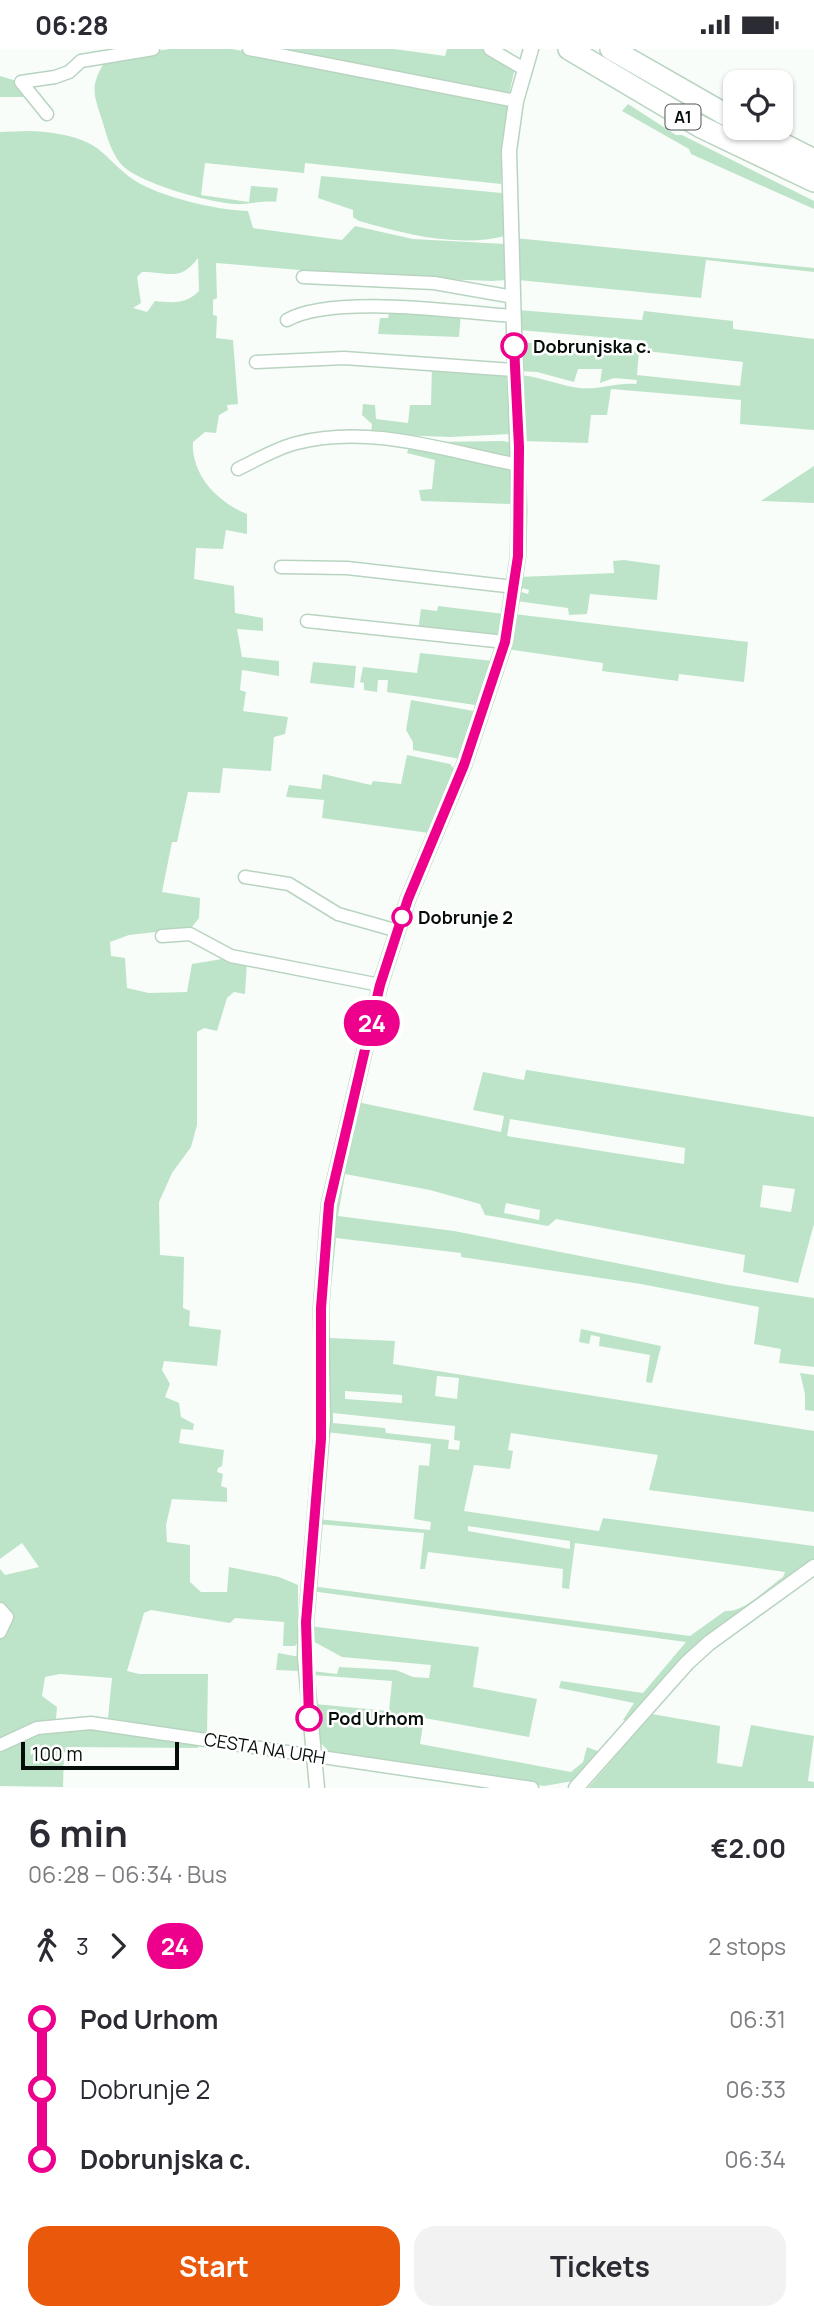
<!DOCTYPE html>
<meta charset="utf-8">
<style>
:root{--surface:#fff;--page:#f2f2f3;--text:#2b2b33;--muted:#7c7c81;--accent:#ea580c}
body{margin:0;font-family:Manrope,sans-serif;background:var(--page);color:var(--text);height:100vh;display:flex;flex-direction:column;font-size:26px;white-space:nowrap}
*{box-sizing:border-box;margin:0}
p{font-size:23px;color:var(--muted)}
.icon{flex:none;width:38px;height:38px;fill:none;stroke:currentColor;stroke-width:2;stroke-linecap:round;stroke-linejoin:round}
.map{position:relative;height:1739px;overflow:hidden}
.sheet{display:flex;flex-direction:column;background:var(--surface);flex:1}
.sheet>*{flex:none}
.badge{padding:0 14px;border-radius:23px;font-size:24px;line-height:46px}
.buttons{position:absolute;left:723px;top:21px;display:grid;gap:14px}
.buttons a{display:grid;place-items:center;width:70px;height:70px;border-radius:14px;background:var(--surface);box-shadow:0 2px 5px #0004;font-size:35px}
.scale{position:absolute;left:21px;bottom:18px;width:158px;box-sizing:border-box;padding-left:7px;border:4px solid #050e08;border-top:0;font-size:19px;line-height:24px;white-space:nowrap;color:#050e08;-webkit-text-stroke:5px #fff;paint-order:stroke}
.map>.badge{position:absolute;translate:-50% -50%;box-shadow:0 0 0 4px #fff}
.legs{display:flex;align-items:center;gap:10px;height:77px;padding:0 28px;font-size:23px}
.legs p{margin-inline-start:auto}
.overview{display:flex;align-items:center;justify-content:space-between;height:119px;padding:0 28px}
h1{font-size:38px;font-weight:700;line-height:52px}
.cta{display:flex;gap:14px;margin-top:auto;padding:14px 28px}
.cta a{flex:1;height:80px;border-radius:21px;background:var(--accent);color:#fff;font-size:28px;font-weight:700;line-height:80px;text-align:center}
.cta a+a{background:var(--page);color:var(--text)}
ul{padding:0 28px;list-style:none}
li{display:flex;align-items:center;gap:24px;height:70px;font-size:26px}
li i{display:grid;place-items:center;width:10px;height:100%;margin:0 9px;background:currentColor}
li i::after{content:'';width:18px;height:18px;margin:-9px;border:5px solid;border-radius:50%;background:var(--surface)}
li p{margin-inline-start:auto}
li:first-child i{background:linear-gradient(#0000 50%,currentColor 0)}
li:last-child i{background:linear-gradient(currentColor 50%,#0000 0)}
.status{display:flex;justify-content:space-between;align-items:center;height:49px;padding:0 35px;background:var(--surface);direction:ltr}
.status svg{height:19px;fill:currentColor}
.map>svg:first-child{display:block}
.green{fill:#bde4c9;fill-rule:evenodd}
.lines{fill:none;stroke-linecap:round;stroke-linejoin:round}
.minor-casing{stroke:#b8d4c0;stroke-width:15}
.tertiary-casing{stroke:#b8d4c0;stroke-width:17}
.motorway-casing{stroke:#b8d4c0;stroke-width:24}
.minor{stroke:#fff;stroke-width:12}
.tertiary{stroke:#fff;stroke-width:14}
.motorway{stroke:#fff;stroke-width:21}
.line-1-casing{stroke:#fff;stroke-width:16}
.line-1{stroke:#ed018c;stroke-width:10}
.stop-1-dot{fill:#fff;stroke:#ed018c;stroke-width:3.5}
.labels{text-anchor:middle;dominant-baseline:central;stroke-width:5;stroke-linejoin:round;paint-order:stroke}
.shield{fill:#fff;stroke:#505652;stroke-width:2}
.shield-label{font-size:16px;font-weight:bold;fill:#050e08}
.stop-label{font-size:18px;font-weight:bold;fill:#050e08;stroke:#fff;text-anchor:start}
.street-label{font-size:18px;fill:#050e08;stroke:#fff}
</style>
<div class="status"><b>06:28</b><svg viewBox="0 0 49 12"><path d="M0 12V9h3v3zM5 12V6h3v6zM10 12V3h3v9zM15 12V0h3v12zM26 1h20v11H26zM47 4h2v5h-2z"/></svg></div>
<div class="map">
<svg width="814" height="1739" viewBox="0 0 814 1739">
<rect width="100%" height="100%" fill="#f8fdf9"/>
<g class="green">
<path d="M170,0H232L469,44L508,55L501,135L305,114L304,124L205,114L201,146L249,153L251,137L278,139L276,153C261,151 250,156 235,155C208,153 136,134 120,114C111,102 107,88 103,74C93,43 89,38 107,9Z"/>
<polygon points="265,0 394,0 445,7 447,0 483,0 515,19 509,45"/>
<polygon points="0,27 17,32 27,48 0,48"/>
<polygon points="628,55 676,86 682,86 814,152 814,160 691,105 689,100 622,62"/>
<path d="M30,82C52,83 78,86 97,99C110,109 120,122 134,131C160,148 216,161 248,162L253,179L342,191L355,177L413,190L505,195L507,231L492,232L385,228L216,214L217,249L213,251V266L217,267L216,289L233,291L238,355L227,356L228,361L219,366L216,384L205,383L193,393C191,425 217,453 247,465V485L226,481L223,500L196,499L194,530L234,537L235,564L263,569V582L237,580L242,608L279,612V627L242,621L240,641L246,643L243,662L288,668L285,685L274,688L271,722L223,719L220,744L188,743L177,793H172L162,843L200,849L199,869L191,879L129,886L110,893L111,907L125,909L127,939L149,944L187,943L192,915L222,910L247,912L245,945L234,943L227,949L217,982L204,979L197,983V1076L191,1098L172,1124L159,1153L160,1206L184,1208L183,1259L190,1262L189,1277L221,1281L217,1317L164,1312L162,1321L170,1335L165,1348L179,1354L181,1368L194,1375L193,1381L181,1380L179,1394L224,1401L222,1417L218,1419L217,1423L223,1425L221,1437L227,1439V1453L172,1450L166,1476L167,1493L190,1496V1533L201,1543H227L229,1518L279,1528L298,1536V1593L295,1597H283L284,1573L235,1569L230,1574L151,1561L144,1564L127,1622L139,1625H208L207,1685L108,1669L112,1629L60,1625L45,1628L42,1647L57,1658L56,1670L35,1674L0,1690V1590L9,1577L0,1557V1520L5,1526L39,1518L22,1494L0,1510V83ZM198,209L199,242C186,255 173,254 155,252L147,263L133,259L141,254L137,228L142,223C170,223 180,233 198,209Z"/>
<path d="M321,127L502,144L505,156V187C459,199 404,185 359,172L353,168V161L318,149Z"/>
<polygon points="515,189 814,219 814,223 706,211 701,249 518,231"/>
<path d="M518,261L642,271L644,262L733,272V280L814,290V381L740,375L741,351L611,340L607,366H591L588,394L523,392L520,326C541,328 561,337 580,339C599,341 617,333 636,335L637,331L614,329L600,334L602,320H578L574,333L537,323L520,322L519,293L639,302L637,326L740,337L743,313L646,302V292L519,281Z"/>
<polygon points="389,264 461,265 459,288 378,285 380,269 388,269"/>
<polygon points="432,316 511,328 511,385 450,388 371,385 372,375 362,366 363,355 375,356 376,370 408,374 410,356 431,356"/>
<polygon points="503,392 513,394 512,403 506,408 429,393"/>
<polygon points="409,398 513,420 513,450 510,455 421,452 419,441 432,440 435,411 407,404"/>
<polygon points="814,417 814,454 761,452"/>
<polygon points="624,511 660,516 657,551 590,545 587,565 569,566 568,559 516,552 518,542 528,545 529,541 518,538 520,528 614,524 613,512"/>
<polygon points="438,557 504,565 500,588 418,582 421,560 437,562"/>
<polygon points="514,565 748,593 744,633 679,625 678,632 602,622 603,614 506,600"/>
<polygon points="420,604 493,612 482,652 475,656 387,643 388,631 378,631 377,643 364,641 364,634 360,633 363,618 417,624"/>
<polygon points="313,613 356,617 354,639 310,634"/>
<polygon points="411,651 474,662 477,667 460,710 413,701 413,693 406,681"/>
<polygon points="407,706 450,715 455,721 429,784 322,769 324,751 286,748 289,736 321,740 323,725 371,736 373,732 401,735"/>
<path d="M521,1020L814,1068V1175L798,1234L743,1223L745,1206L556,1170L548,1177L485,1166L480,1155L430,1141L345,1125L338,1167L454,1182L728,1236L814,1249V1318L779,1314L781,1300L754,1295L759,1258L641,1235L461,1208V1204L336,1189L332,1229C318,1207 350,1083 357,1053L501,1083L504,1067L473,1061L483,1023L524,1031L526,1021ZM510,1070L685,1099L684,1115L507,1087ZM763,1136L795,1140L791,1163L760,1158ZM506,1154L540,1161L539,1171L504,1164Z"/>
<polygon points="581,1280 661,1297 652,1334 646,1333 650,1306 599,1297 600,1288 591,1286 589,1295 579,1293"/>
<path d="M330,1289L395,1292L393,1315L814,1382V1463L649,1441L658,1406L511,1384L508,1401L513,1402L510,1420L474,1416L464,1462L599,1482L603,1469L814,1497V1512L712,1583L685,1607L628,1672L623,1671L634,1654L559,1639L561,1632L643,1644L686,1593L311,1542V1537L690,1587L725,1562C744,1564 767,1539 783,1528L785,1523L575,1494L569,1540L562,1539L563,1520L428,1503L425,1520H420L424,1484L317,1475V1470L430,1481L431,1473L414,1470L419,1416L429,1417L431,1395L326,1383L327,1291ZM437,1327L459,1329L457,1350L435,1347ZM345,1342L402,1346V1354L345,1350ZM333,1364L455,1377L454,1391L460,1392L459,1401L448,1400L449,1391L386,1384L385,1379L333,1374ZM468,1477L570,1492V1500L468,1482Z"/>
<polygon points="800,1324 814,1326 814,1362 805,1361 805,1345"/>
<polygon points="309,1577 479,1598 473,1638 537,1650 529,1688 424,1669 420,1695 571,1723 583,1713 587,1698 600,1703 573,1732 544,1737 331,1705 318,1691 315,1655 389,1662 392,1632 313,1626 312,1622 337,1625 339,1618 396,1621 413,1628 429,1629 431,1616 342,1608 311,1591"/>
<polygon points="278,1604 300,1608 299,1622 276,1621"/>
<polygon points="652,1665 720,1677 717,1714 742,1718 751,1676 814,1687 808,1732 814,1733 814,1739 588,1739"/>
<polygon points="91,1679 199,1694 198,1699 68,1698 64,1704 63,1738 0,1737 0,1700 37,1685"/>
</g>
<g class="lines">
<g class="minor-casing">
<g id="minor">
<polyline points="249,0 516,52"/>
<polyline points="490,0 524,20"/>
<polyline points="47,65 21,33 55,28 69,23 81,12 153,0"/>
<polyline points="303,228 434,234 513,248"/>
<path d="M287,271C333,245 457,263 513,267"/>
<polyline points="256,313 344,309 515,321"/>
<path d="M238,420C257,411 276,399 297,394C370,375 446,402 519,416"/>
<polyline points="281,518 347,519 515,538"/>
<polyline points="307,572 505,593"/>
<polyline points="245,828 289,835 338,865 398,882"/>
<polyline points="162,887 190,885 231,907 380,936"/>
<polyline points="0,1560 7,1568 0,1583"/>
<polyline points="0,1696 37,1679 91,1674 532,1739"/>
</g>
</g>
<g class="tertiary-casing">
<g id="tertiary">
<polyline points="317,1739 305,1608 306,1573 323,1371 321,1259 329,1155 380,936 408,850 464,716 505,593 518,507 519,460 509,102 516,52 531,0"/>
<polyline points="576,1739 687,1614 709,1594 814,1518"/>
</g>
</g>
<g class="motorway-casing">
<g id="motorway">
<polyline points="569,0 701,78 814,132"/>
<polyline points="611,0 735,71"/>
<polyline points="751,79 814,111"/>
</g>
</g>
<use href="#minor" class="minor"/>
<use href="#tertiary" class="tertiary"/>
<use href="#motorway" class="motorway"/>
</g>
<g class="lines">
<g class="line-1-casing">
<polyline id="line-1" points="309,1669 306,1573 321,1390 321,1259 329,1155 380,936 408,850 464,716 505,593 518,507 519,398 514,297"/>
</g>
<use href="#line-1" class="line-1"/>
</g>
<g class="stop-1-dot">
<circle cx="514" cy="297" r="12"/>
<circle cx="402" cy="868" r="9"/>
<circle cx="309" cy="1669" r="12"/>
</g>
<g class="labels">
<rect class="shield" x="665.5" y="55.5" width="35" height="25" rx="5"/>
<g class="shield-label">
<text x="683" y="68">A1</text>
</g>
<g class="stop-label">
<text x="533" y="297">Dobrunjska c.</text>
<text x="418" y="868">Dobrunje 2</text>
<text x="328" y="1669">Pod Urhom</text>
</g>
<g class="street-label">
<text transform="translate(265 1699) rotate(9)">CESTA NA URH</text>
</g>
</g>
</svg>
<div class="buttons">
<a><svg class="icon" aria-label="locate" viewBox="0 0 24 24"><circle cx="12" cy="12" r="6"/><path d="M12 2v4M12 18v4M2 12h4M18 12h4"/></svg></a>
</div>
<div class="scale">100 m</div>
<b class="badge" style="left:372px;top:974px;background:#ed018c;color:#fff">24</b>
</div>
<section class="sheet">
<div class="overview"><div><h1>6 min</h1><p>06:28 – 06:34 · Bus</p></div><b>€2.00</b></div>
<div class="legs"><svg class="icon" aria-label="walk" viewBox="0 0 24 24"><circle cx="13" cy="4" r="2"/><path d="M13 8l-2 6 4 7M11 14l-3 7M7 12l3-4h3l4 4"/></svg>3<svg class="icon" aria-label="forward" viewBox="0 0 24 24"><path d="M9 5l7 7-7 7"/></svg><b class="badge" style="background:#ed018c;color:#fff">24</b><p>2 stops</p></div>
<ul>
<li><i style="color:#ed018c"></i><b>Pod Urhom</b><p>06:31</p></li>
<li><i style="color:#ed018c"></i><span>Dobrunje 2</span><p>06:33</p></li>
<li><i style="color:#ed018c"></i><b>Dobrunjska c.</b><p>06:34</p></li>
</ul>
<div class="cta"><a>Start</a><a>Tickets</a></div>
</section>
